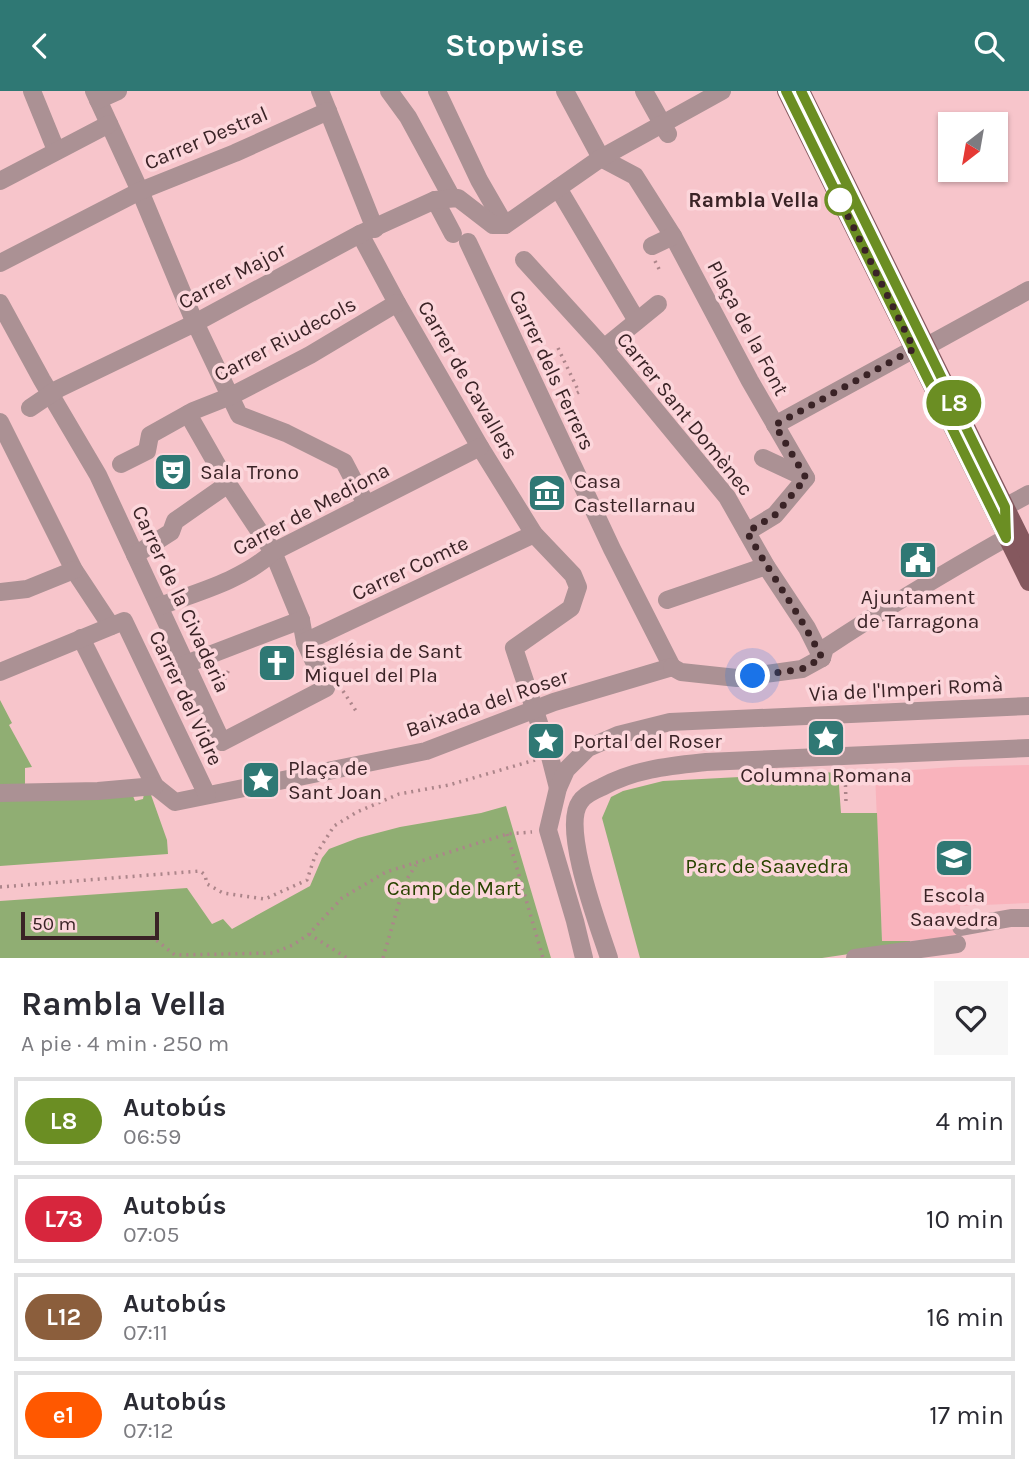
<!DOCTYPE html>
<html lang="es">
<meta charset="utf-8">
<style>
:root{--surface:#fff;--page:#f7f7f7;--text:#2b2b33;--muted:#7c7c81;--line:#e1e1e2;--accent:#2f7874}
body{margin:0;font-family:Karla,sans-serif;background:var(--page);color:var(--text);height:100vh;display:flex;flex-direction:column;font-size:26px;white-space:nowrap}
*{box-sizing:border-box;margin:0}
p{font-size:23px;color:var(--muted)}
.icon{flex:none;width:38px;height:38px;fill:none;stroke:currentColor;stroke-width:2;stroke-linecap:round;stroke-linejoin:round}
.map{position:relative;height:867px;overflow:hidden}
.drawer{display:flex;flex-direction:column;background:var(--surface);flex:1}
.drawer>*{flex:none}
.badge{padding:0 14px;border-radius:23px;font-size:24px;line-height:46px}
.needle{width:46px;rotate:211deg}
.fabs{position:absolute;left:938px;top:21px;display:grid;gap:14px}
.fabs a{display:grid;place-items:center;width:70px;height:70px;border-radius:0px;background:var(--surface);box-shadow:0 2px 5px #0004;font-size:35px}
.scale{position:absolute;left:21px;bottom:18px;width:138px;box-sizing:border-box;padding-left:7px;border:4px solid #3a2326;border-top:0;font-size:19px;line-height:24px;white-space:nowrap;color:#3a2326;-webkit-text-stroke:5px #fcd6db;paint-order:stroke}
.you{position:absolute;width:35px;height:35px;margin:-18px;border:5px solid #fff;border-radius:50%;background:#1a73e8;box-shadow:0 0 0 10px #1a73e833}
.map>.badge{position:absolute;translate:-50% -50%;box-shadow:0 0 0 4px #fff}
.round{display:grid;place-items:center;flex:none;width:74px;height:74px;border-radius:0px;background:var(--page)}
.headline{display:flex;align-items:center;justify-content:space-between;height:119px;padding:0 21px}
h1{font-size:33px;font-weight:700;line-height:52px}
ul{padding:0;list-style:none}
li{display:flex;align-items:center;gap:21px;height:88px;margin:0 14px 10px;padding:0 7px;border:4px solid var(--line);border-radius:0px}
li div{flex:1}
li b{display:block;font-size:26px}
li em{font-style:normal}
li .badge{min-width:77px;font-weight:700;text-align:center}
header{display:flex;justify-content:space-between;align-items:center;height:91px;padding:0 21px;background:var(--accent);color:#fff;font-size:32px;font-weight:700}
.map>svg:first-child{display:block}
.built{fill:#f9b3bc}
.green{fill:#90ae73}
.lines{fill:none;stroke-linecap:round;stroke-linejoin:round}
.path{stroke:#ac858a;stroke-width:3.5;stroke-dasharray:2 5;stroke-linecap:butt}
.minor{stroke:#ab9194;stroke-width:18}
.major{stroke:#85585e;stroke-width:18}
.line-casing{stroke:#fff;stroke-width:16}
.line{stroke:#6b8e23;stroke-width:10}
.walk{stroke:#3a2326;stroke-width:7;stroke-dasharray:0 12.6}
.stop-dot{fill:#fff;stroke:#6b8e23;stroke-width:3.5}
.labels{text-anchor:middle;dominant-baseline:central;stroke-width:7;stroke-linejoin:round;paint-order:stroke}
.street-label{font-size:21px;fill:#3a2326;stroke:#fcd6db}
.stop-label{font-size:21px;font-weight:bold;fill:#3a2326;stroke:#fcd6db;text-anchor:end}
.poi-label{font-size:21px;fill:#3a2326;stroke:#fcd6db;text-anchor:start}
.park-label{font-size:21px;fill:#294301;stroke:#fcd6db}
</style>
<header><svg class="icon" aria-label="back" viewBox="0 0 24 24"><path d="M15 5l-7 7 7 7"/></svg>Stopwise<svg class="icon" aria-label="search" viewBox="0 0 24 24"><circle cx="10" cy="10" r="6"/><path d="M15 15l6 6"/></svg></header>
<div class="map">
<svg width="1029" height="867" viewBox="0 0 1029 867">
<rect width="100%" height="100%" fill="#f7c5cb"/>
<polygon class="built" points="1029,674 1029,812 960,815 961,845 910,850 882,850 875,682 952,676"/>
<g class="green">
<polygon points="0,609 12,632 9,634 32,676 25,677 25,693 0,694"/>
<polygon points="838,681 841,722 877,722 882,850 910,850 910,854 822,867 640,867 602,727 611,706 623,700 663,690"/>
<polygon points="150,701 167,749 168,763 0,775 0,709 133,705 135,710 143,708 144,703"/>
<polygon points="506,715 551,867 0,867 0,810 187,797 212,833 223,828 232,838 310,795 322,767 329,758 358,747 400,736 481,722"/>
</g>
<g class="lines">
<g class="path">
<polyline points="655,170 660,180"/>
<polyline points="558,257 579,301 562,310"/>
<polyline points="343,600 358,623"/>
<polyline points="219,601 230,576"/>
<polyline points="845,680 846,712"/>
<polyline points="507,743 543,867"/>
<polyline points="0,796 200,780 205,784 207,793 223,802 265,808 307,789 315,765 334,735 357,721 399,703 449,694 535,669"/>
<polyline points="309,843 347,867"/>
<polyline points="151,845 175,864 273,862 293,854 309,843 342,807 386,781 507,743 532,741"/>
<polyline points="383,867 405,791 416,774"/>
</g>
<g class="minor">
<polyline points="32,0 56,59"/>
<polyline points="94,0 140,100 192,225 239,324 286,342 344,371 366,413"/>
<polyline points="320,0 375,138"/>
<polyline points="389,0 408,26 452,107"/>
<polyline points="437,0 479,89 505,134"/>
<polyline points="565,0 601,67"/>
<polyline points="644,0 668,43"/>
<polyline points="98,9 118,0"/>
<polyline points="601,67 635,85 673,145 750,290 806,387 775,424 747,441"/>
<polyline points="0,90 109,33"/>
<polyline points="558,97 637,230"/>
<polyline points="435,109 453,143"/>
<polyline points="360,143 397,212 480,356 534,443 573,484 578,496 571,517 514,557 541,638"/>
<polyline points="468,151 612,458 672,576"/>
<polyline points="652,155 673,145"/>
<polyline points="524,169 604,257 727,406 766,475 807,537 822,567"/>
<polyline points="0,172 140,100 235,62 328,20"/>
<polyline points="0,212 42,289 98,384 222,651 326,597 305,551 301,529 273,461 228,393 188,323"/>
<polyline points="927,255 1029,199"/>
<polyline points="604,257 658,213"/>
<polyline points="30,317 58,298 195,232 360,143 435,109 458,107 493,134 505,134 601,67 722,0"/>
<polyline points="0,331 74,479 111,535"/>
<polyline points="775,334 914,258"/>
<polyline points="763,367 806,387"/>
<polyline points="121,373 147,360 150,344 193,320 231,305 310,264 397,212"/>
<polyline points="135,464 171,441 175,430 228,393"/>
<polyline points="0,501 27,498 74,479"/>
<polyline points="667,509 766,475"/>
<path d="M160,515C198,501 243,489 273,461L480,356"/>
<polyline points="81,547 155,695 175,711 426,660 554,611 672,576"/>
<polyline points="305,551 534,443"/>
<path d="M822,567L825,557C884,518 944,482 1006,447L1005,416L1029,403"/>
<polyline points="186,573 301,529"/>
<polyline points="672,576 681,581 737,587 802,578 822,567"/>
<polyline points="0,581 124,530 207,704"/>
<polyline points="546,650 558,697"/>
<polyline points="0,702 98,700 155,695"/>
<polyline points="961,836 1011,827 1029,827"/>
<polyline points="584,867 575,830 548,739 558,697 566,679 588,657 618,644 670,631 1029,615"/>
<path d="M609,867C599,836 561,737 580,711C584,704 595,699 602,696C635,678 669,675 706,671L1029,657"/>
<polyline points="855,867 957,853"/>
</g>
<g class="major">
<polyline points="786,0 1029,491"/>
<polyline points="801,0 1029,464"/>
</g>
</g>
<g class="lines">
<g class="line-casing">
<polyline id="line" points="786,0 1006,447 1005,416 801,0"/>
</g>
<use href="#line" class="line"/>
<path class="walk" d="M753,585L802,578L822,567C800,523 771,484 747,441L775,424L806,387L775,334L914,258L840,109"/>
</g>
<defs>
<g id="theatre-square" transform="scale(2.0125)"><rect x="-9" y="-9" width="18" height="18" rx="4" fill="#2f7874" stroke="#fcd6db"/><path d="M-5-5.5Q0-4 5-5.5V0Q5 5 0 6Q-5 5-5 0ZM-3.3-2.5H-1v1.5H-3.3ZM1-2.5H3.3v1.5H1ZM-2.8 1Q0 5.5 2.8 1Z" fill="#fff"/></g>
<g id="museum-square" transform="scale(2.0125)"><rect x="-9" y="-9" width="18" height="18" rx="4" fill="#2f7874" stroke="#fcd6db"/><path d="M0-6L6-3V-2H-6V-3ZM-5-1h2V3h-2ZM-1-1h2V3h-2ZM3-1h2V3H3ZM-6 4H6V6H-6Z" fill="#fff"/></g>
<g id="civic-square" transform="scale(2.0125)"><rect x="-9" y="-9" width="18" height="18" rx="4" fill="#2f7874" stroke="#fcd6db"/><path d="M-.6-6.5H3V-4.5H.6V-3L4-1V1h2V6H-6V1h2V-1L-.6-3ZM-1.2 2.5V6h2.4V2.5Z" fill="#fff"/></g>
<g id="church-square" transform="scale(2.0125)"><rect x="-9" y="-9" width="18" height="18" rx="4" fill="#2f7874" stroke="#fcd6db"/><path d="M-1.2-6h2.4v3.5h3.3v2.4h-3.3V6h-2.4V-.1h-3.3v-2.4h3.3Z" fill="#fff"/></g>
<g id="sight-square" transform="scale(2.0125)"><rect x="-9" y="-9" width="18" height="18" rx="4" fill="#2f7874" stroke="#fcd6db"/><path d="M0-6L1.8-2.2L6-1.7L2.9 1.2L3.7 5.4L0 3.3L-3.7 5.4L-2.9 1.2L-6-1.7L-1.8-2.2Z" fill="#fff"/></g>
<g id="school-square" transform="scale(2.0125)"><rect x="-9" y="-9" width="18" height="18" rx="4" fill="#2f7874" stroke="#fcd6db"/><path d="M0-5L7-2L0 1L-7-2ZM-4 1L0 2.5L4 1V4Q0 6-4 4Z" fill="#fff"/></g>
</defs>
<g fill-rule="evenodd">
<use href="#theatre-square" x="173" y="381"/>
<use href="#museum-square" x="547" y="402"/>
<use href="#civic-square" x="918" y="469"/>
<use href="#church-square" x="277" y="572"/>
<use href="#sight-square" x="826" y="647"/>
<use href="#sight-square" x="546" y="650"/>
<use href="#sight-square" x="261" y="689"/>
<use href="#school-square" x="954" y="767"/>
</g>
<circle class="stop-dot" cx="840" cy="109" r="14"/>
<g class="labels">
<g class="street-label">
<text transform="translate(206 47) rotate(-23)">Carrer Destral</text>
<text transform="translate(232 185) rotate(-28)">Carrer Major</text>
<text transform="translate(748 237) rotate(62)">Plaça de la Font</text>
<text transform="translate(285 248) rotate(-28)">Carrer Riudecols</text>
<text transform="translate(552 279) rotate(65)">Carrer dels Ferrers</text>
<text transform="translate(468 289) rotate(60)">Carrer de Cavallers</text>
<text transform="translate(685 323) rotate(51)">Carrer Sant Domènec</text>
<text transform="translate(311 418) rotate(-28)">Carrer de Mediona</text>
<text transform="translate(410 477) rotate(-25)">Carrer Comte</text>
<text transform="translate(181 508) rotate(65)">Carrer de la Civaderia</text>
<text transform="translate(906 598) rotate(-3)">Via de l'Imperi Romà</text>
<text transform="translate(186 607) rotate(65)">Carrer del Vidre</text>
<text transform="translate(487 612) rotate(-19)">Baixada del Roser</text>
</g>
<g class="stop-label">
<text x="819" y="109">Rambla Vella</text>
</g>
<g class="poi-label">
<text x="200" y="381">Sala Trono</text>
<text x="574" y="390">Casa<tspan x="574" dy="24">Castellarnau</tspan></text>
<text x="918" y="506" text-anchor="middle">Ajuntament<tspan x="918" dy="24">de Tarragona</tspan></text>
<text x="304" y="560">Església de Sant<tspan x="304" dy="24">Miquel del Pla</tspan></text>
<text x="573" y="650">Portal del Roser</text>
<text x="288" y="677">Plaça de<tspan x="288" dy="24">Sant Joan</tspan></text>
<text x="826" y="684" text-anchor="middle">Columna Romana</text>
<text x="954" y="804" text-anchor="middle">Escola<tspan x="954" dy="24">Saavedra</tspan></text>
</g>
<g class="park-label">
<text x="767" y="775">Parc de Saavedra</text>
<text x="454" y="797">Camp de Mart</text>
</g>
</g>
</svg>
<div class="fabs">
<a><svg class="needle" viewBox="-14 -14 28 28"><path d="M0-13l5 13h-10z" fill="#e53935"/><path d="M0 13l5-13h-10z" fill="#7c7c81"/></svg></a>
</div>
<div class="scale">50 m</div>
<div class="you" style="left:753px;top:585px"></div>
<b class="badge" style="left:954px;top:312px;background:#6b8e23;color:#fff">L8</b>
</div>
<section class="drawer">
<div class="headline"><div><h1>Rambla Vella</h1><p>A pie · 4 min · 250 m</p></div><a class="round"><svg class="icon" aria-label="heart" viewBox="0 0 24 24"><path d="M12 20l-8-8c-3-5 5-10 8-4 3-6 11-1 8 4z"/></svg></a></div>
<ul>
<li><span class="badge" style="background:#6b8e23;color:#fff">L8</span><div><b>Autobús</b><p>06:59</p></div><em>4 min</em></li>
<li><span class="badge" style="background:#d7263d;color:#fff">L73</span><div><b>Autobús</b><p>07:05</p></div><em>10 min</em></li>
<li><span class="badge" style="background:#8b5e3c;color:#fff">L12</span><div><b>Autobús</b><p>07:11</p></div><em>16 min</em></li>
<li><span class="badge" style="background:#ff5800;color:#fff">e1</span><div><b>Autobús</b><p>07:12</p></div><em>17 min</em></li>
</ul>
</section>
